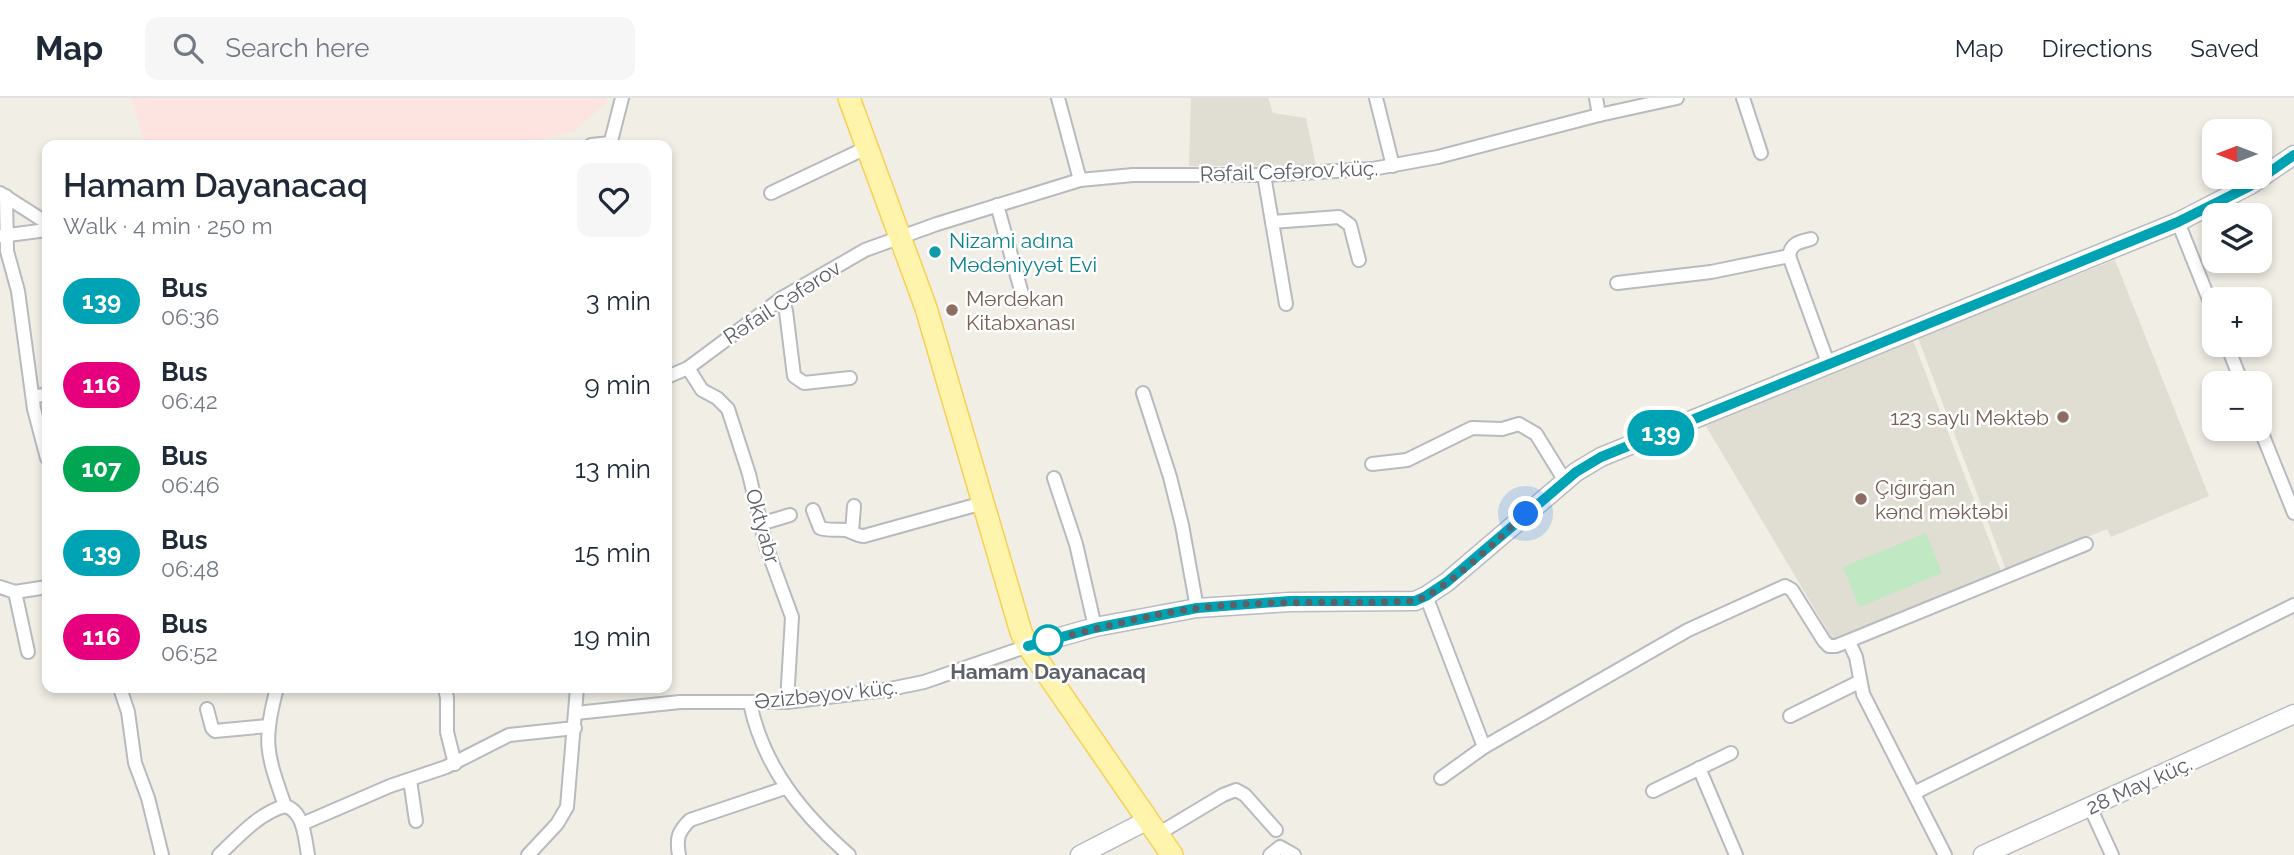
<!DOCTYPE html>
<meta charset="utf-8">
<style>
:root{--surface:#fff;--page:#f6f6f7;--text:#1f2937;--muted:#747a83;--line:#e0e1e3}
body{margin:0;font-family:Raleway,sans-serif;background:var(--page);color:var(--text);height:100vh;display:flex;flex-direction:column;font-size:26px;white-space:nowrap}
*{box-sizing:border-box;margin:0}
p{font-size:23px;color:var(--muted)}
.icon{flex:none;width:38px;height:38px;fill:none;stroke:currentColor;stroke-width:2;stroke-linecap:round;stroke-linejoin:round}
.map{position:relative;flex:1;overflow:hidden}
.side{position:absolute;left:42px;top:42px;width:630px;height:553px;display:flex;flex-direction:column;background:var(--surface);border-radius:14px;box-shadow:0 4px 10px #0003}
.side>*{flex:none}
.badge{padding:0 14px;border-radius:23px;font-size:24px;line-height:46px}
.needle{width:46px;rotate:270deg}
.fabs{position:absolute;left:2202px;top:21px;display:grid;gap:14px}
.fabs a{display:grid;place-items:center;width:70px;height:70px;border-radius:14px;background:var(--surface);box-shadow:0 4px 10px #0003;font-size:35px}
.you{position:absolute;width:35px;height:35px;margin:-18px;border:5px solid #fff;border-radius:50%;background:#1a73e8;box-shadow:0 0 0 10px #1a73e833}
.map>.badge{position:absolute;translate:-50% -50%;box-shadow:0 0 0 4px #fff}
.round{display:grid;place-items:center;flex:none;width:74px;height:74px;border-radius:14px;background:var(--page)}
.summary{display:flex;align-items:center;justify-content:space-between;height:119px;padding:0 21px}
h1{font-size:33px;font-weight:600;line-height:52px}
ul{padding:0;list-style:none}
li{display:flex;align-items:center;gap:21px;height:84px;padding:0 21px}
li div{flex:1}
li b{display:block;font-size:26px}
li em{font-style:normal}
li .badge{min-width:77px;font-weight:700;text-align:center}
header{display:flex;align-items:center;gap:42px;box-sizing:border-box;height:98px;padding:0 35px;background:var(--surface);border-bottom:2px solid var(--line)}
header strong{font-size:33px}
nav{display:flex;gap:38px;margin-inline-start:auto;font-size:24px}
.search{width:490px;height:63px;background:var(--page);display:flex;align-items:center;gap:18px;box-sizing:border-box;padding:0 24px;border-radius:14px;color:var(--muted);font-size:26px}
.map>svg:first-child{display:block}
.education{fill:#e0ddd3}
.medical{fill:#fde4e1}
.grass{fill:#c0e8c2}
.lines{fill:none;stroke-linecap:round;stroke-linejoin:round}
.street-casing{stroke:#b7babf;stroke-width:16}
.secondary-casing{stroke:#b8bbc1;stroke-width:21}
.primary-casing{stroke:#f8d056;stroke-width:24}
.street{stroke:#fff;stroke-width:12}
.secondary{stroke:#fff;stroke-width:18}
.primary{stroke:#fff4ab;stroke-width:21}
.line-casing{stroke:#fff;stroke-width:16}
.line{stroke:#00a3b4;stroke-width:10}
.walk{stroke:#5d6066;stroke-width:7;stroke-dasharray:0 12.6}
.culture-dot{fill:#0f9aa8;stroke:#fff;stroke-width:2.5}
.education-dot{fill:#8d6e63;stroke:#fff;stroke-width:2.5}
.stop-dot{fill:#fff;stroke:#00a3b4;stroke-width:3.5}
.labels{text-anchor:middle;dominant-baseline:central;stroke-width:5;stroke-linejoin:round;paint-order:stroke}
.street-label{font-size:21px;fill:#5d6066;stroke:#fff}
.culture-label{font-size:21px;fill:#0d838f;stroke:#fff;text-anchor:start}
.education-label{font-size:21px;fill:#785e54;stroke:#fff;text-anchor:start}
.stop-label{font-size:21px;font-weight:bold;fill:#5d6066;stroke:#fff}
</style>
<header>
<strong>Map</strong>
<div class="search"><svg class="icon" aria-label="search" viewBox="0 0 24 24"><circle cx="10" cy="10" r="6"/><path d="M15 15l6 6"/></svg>Search here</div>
<nav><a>Map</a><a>Directions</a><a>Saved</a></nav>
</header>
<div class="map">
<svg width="2294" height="757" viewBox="0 0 2294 757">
<rect width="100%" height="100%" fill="#f0eee5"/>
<g class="education">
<polygon points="1191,0 1268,0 1273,15 1306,20 1316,68 1189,68"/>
<polygon points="2115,162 2209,398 2111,439 2107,431 2006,472 1918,240"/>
<polygon points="1913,242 2001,473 1833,542 1706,328"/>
</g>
<polygon class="medical" points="132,0 607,0 607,4 575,33 516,47 145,47"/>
<polygon class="grass" points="1926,435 1942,475 1859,509 1843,469"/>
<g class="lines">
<g class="street-casing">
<g id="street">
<polyline points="1058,0 1080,82"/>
<polyline points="1376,0 1393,68"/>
<polyline points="1596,0 1599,17"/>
<polyline points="1743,0 1761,55"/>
<polyline points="591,47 611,45"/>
<polyline points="610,47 622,0"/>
<polyline points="1264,77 1286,206"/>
<polyline points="0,95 47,125"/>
<polyline points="771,95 868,49"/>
<polyline points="6,98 7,153 18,193 34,311 47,360"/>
<polyline points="997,107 1024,203"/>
<polyline points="1272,124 1339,119 1350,127 1359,162"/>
<polyline points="2178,124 2214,214"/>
<polyline points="0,138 47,132"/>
<polyline points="1789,158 1828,265"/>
<path d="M1617,185L1711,174L1789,158C1791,145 1799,144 1811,141"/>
<polyline points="782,200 786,213 794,278 804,285 850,280"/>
<polyline points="2227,247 2242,285"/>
<polyline points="688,270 702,292 717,300 728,311 749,376 766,448 792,519 787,604"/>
<polyline points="667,279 688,270 782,200 865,152 937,126 1080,82 1133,77 1264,77 1372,71 1438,59 1599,17 1677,0"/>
<polyline points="1143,295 1170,379 1182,427 1197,510"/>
<polyline points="33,299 47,296"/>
<polyline points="2259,328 2294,415"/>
<polyline points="1372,366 1407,362 1472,330 1502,331 1519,326 1536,336 1565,383"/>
<polyline points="1054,380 1076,446 1095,529"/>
<path d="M813,412L820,430C829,433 837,431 846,432C853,434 857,438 864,438L983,405"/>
<polyline points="760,426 790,417"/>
<polyline points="852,434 854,408"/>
<polyline points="0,489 15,494 47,489"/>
<polyline points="15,494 28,554"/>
<polyline points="1426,498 1484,649"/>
<polyline points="1849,544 1856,559 1863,596 1945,757"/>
<polyline points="120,590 128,614 135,665 148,700 162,757"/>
<path d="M277,590C262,645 267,656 285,708C304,713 305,741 308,757"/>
<polyline points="445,590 447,600 447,634 455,666"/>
<path d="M750,605C763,668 801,715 849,757"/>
<polyline points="207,611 212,630 215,633 268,628"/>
<polyline points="576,615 680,604 787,604 885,592 924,584 1028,548"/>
<polyline points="1790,618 1859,584"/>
<polyline points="1699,670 1736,757"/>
<polyline points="1441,680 1484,649 1688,532 1785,488 1792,492 1824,543 1829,548 1836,548 2086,446"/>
<polyline points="410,682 416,723"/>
<polyline points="1653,693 1731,655"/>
<polyline points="1914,695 2294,507"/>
<polyline points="2090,709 2112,757"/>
<polyline points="302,726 390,688 446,669 509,637 575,630"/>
<polyline points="1158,736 1223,697 1236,692 1245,697 1276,732"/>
<path d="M219,757C238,739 259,715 285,708"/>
<polyline points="528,757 557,726 567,709 577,590"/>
<path d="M679,757C676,740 678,734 690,722L785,690"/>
<polyline points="1270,757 1280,749 1294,757"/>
</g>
</g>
<g class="secondary-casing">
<g id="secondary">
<polyline points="1028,548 1095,529 1197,510 1290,504 1415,503 1426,498 1447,484 1576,374 1601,359 2178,124 2250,87 2294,57"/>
<polyline points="1080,757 1148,722"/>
<polyline points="1983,757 2294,616"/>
</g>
</g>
<g class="primary-casing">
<polyline id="primary" points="849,0 926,210 1021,534 1028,548 1172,757"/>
</g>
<use href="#street" class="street"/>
<use href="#secondary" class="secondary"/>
<use href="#primary" class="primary"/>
</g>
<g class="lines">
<g class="line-casing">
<polyline id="line" points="1028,548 1095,530 1197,510 1290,503 1415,503 1426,498 1447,484 1576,374 1601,359 2178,124 2250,88 2294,57"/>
</g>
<use href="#line" class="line"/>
<path class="walk" d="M1048,542C1095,532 1149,516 1199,510C1271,501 1343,507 1415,503C1450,490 1496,442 1526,416"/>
</g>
<circle class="culture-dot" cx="935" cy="154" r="7"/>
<g class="education-dot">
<circle cx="952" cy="212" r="7"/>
<circle cx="2063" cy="319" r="7"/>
<circle cx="1861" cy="401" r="7"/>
</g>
<circle class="stop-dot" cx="1048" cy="542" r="14"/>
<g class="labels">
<g class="street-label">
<text transform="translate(1289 73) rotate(-2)">Rəfail Cəfərov küç.</text>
<text transform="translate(782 204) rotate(-33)">Rəfail Cəfərov</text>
<text transform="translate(763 428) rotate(74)">Oktyabr</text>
<text transform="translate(826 596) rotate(-6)">Əzizbəyov küç.</text>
<text transform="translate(2139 687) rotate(-24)">28 May küç.</text>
</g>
<g class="culture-label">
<text x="949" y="142">Nizami adına<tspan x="949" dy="24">Mədəniyyət Evi</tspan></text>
</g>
<g class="education-label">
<text x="966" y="200">Mərdəkan<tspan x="966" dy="24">Kitabxanası</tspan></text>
<text x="2049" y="319" text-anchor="end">123 saylı Məktəb</text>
<text x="1875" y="389">Çığırğan<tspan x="1875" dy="24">kənd məktəbi</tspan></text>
</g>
<g class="stop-label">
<text x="1048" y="573">Hamam Dayanacaq</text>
</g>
</g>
</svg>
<div class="fabs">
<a><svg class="needle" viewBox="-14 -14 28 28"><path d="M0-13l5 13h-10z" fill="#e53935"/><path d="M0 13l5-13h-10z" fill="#747a83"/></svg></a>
<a><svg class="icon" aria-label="layers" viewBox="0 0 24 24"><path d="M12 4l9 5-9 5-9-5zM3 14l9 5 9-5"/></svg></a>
<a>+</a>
<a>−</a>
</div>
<div class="you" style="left:1526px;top:416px"></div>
<b class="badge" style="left:1661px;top:335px;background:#00a3b4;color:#fff">139</b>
<section class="side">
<div class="summary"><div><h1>Hamam Dayanacaq</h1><p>Walk · 4 min · 250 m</p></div><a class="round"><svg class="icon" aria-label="heart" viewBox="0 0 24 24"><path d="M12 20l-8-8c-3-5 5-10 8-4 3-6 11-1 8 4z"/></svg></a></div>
<ul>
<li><span class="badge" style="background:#00a3b4;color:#fff">139</span><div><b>Bus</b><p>06:36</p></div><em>3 min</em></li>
<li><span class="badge" style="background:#e6007e;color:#fff">116</span><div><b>Bus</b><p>06:42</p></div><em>9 min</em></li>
<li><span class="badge" style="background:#00a651;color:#fff">107</span><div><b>Bus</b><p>06:46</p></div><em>13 min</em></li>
<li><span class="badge" style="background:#00a3b4;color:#fff">139</span><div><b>Bus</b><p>06:48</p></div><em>15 min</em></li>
<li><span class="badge" style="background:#e6007e;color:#fff">116</span><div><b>Bus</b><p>06:52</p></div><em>19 min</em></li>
</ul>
</section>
</div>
